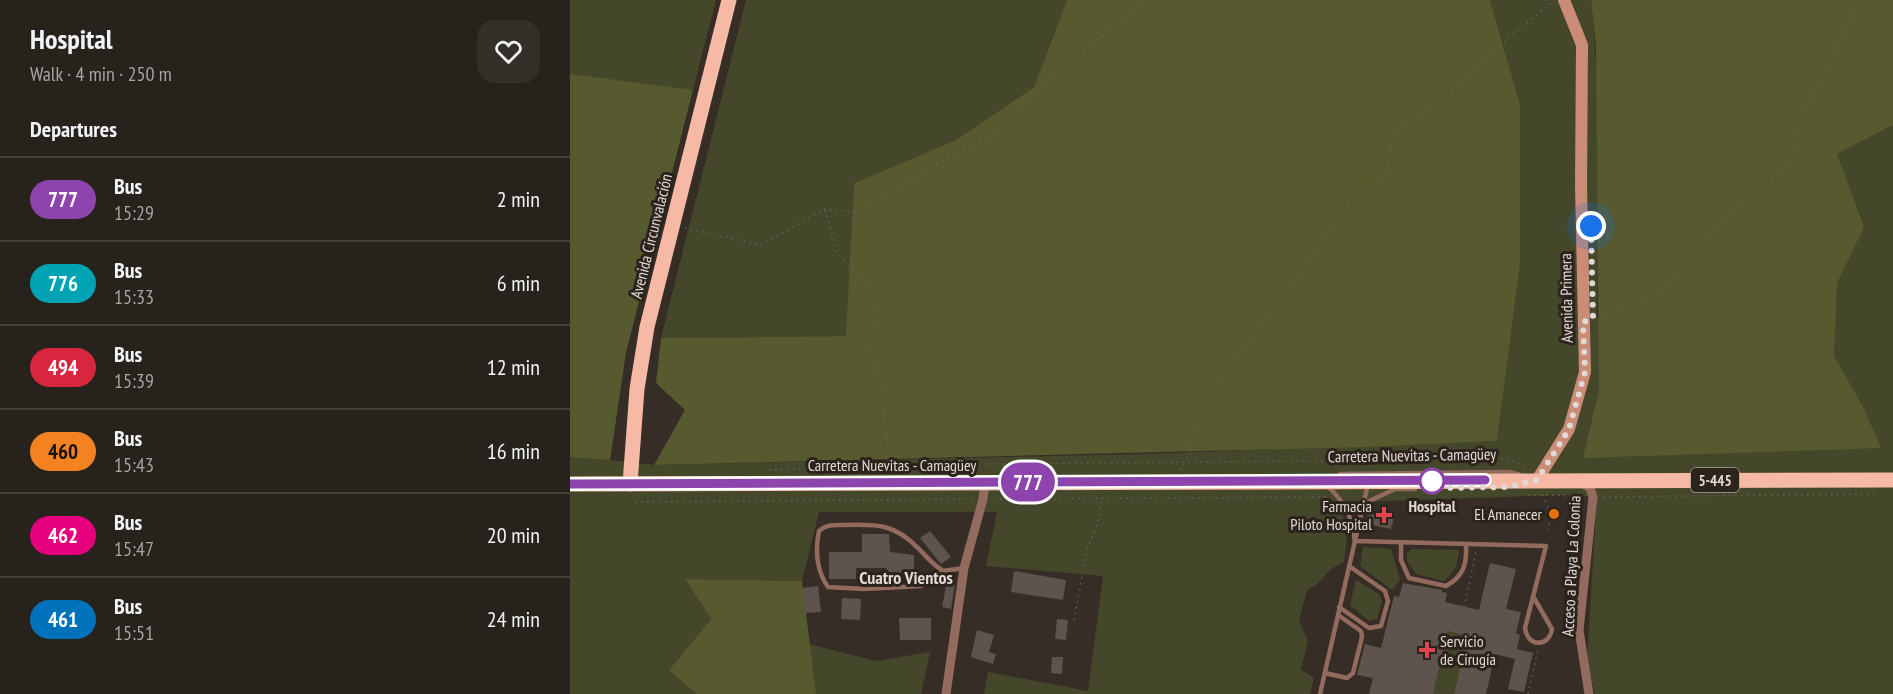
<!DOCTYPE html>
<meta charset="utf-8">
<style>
:root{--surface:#28221c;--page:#342f29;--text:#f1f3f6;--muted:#a5a4a3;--line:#443f3b}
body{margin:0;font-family:"PT Sans Narrow",sans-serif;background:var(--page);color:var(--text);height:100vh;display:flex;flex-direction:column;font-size:22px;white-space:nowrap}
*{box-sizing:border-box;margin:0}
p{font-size:20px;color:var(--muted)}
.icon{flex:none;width:33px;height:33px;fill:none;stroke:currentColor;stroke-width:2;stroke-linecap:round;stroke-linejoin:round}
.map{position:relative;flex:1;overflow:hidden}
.side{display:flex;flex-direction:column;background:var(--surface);width:570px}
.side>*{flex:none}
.badge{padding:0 12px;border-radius:20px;font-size:21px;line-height:39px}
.you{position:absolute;width:30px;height:30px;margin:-15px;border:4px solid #fff;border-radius:50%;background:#1a73e8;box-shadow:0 0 0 9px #1a73e833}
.map>.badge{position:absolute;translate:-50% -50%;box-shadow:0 0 0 3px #fff}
h2{padding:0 30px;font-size:22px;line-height:54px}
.round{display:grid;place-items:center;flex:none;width:63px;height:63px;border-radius:18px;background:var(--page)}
.head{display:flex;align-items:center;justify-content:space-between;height:102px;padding:0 30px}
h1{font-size:28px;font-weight:600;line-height:45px}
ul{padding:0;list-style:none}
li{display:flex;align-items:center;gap:18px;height:84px;padding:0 30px;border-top:2px solid var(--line)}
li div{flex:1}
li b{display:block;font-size:22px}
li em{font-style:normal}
li .badge{min-width:66px;font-weight:700;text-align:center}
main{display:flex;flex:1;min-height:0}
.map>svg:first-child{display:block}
.green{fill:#45472a}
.forest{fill:#57592f}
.building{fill:#5f544d}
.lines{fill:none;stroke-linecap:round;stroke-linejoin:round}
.path{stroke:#69615b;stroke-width:1.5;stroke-dasharray:1.5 4.5;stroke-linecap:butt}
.service{stroke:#926b5e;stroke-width:4.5}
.minor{stroke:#926b5e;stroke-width:9}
.secondary{stroke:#ca8b77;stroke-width:12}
.trunk{stroke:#f6b9a6;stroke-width:15}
.line-casing{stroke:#fff;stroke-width:14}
.line{stroke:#8e44ad;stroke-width:9}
.walk{stroke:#e0dad6;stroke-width:6;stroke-dasharray:0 10.8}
.stop-dot{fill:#fff;stroke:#8e44ad;stroke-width:3}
.food-dot{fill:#e8710a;stroke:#2c231c;stroke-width:2}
.health-dot{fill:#e0444e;stroke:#2c231c;stroke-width:2}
.labels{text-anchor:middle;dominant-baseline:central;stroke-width:6;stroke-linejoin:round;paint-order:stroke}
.shield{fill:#2c231c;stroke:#aaa39e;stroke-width:1.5}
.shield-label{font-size:15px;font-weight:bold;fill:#e0dad6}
.street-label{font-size:16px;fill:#e0dad6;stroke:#2c231c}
.poi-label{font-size:16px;fill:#e0dad6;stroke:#2c231c;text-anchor:end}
.stop-label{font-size:16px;font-weight:bold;fill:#e0dad6;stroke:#2c231c}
.neighbourhood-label{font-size:18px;font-weight:bold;fill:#e0dad6;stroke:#2c231c}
</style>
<main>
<section class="side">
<div class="head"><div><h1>Hospital</h1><p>Walk · 4 min · 250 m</p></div><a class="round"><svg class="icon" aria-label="heart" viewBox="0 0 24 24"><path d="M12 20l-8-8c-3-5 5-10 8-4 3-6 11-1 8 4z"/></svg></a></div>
<h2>Departures</h2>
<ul>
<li><span class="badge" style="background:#8e44ad;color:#fff">777</span><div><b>Bus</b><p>15:29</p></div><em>2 min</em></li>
<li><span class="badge" style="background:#00a3b4;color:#fff">776</span><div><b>Bus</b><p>15:33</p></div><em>6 min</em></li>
<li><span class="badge" style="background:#d7263d;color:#fff">494</span><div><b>Bus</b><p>15:39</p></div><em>12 min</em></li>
<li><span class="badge" style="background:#f58220;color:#111">460</span><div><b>Bus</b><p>15:43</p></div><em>16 min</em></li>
<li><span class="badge" style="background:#e6007e;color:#fff">462</span><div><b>Bus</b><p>15:47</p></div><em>20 min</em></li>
<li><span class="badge" style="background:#0072bc;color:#fff">461</span><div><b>Bus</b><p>15:51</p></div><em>24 min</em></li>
</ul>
</section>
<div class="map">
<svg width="1323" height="694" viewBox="0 0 1323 694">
<rect width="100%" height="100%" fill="#362d26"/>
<g class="green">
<path d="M0,0H146L56,352L40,460L84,465L573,454L927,441L950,265V104L920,0H1021C1032,105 1029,212 1027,318L1267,154L1323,125V694H1025L1017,659L1027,497L993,495L786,502L785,506L781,502L762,503C782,522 777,535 774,562C755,569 754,583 737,590L729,621L738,641L731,670L744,678L740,694H414L418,672L518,691L533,576L416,566L427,512H249L232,581L115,579L141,619L99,670L126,694H0Z"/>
<polygon points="176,0 497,0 464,87 386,140 284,183 277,336 91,338"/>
<polygon points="793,547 821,549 830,579 822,590 790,566"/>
<path d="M842,549L889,550C888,563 885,572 874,581L846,574L837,561V553Z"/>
<polygon points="786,580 809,594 812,601 807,619 799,621 780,605"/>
<polygon points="881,620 901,625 884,694 863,694"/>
<polygon points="239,644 306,661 360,652 351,694 246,694"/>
</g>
<g class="forest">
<polygon points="497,0 920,0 950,104 950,265 927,441 795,447 84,465 115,410 86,383 91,338 276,336 284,183 386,140 464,87"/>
<polygon points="1021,0 1323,0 1323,125 1267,154 1294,227 1267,283 1264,356 1293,407 1311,448 1013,458 1029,390 1026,48"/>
<polygon points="0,74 123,90 56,352 40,460 0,457"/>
<polygon points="115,579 232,581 246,694 126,694 99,670 141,619"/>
</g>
<g class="building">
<polygon points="798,512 824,517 821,529 796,524"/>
<polygon points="360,531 381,557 371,564 350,538"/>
<polygon points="292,534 319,534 320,552 344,555 344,580 317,580 316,568 286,568 286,579 259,579 259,552 292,552"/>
<polygon points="920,563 946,569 936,609 951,612 946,633 950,635 947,649 963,653 954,692 938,689 945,659 925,654 916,694 884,694 898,636 878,631 863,694 799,694 803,678 787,675 795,644 811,648 824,596 829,597 833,583 872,590 872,592 877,593 875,602 909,610"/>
<polygon points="444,571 496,580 493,600 441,592"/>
<polygon points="377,581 385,583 381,609 372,607"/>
<polygon points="248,586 251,612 235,613 232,588"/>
<polygon points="272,598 291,599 290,620 271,619"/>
<polygon points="329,618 361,618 361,640 330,640"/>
<polygon points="487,619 498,620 496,640 485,639"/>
<polygon points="407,630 424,635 419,652 426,654 423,664 401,657"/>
<polygon points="482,657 493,657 492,674 481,673"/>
</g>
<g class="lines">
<g class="path">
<polyline points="255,210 267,253 297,284 305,308 299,345 310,383 321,469"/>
<polyline points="115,228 191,245 255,209 283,212 328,189 376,158 420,136 488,71 576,0"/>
<polyline points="1025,317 1091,291 1157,216 1211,171 1226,151 1230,117 1251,82 1290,0"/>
<polyline points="199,470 321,465 940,459 954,467"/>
<polyline points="610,470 619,457 626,410 706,306 771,213 817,171 824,132 892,83 943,34 982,3"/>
<polyline points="958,495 1013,496"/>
<polyline points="973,495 981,515 978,530"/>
<polyline points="1033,497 1307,494"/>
<polyline points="424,499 758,497"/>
<polyline points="65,502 404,499"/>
<polyline points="894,607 906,552"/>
<polyline points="504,620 517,550 527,525 532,499"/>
<polyline points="958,694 968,650"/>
</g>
<g class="service">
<polyline points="770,474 939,472 950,475"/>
<path d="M757,485C778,507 780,512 785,541L976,546L955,628C957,647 979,648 982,629L964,598"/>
<polyline points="823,489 845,489"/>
<polyline points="793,504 825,489"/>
<path d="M831,543V560L839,578L876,586C894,576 897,564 896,544"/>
<path d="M373,571L363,574L351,586L294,589L258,587C246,570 245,551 249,531C256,524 265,525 275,525C308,524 325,524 349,549C358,558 362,564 373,571L394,568"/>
<polyline points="769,607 799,628 811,626 818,601 815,591 779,566"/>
<polyline points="755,673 777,678 783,673 792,637 791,631 768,615"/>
<polyline points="750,694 798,484"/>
</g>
<g class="minor">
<polyline points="1010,481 1020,488 1023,497 1009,630 1019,694"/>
<polyline points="376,694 394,568 413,499 415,483"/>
</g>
<polyline class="secondary" points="967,480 999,429 1015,372 1011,186 1012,45 994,0"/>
<g class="trunk">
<polyline points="0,484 1323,480"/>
<polyline points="60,484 67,389 77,327 159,0"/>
</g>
</g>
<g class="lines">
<g class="line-casing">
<polyline id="line" points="0,484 915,480"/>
</g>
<use href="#line" class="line"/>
<polyline class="walk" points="862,481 868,488 937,487 967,480 999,429 1015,372 1013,322 1023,318 1021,226"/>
</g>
<circle class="stop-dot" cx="862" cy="481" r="12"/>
<circle class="food-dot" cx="984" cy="514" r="6"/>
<g class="health-dot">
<path d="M811 506h6v6h6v6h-6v6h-6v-6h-6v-6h6z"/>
<path d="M854 641h6v6h6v6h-6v6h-6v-6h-6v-6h6z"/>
</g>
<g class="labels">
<rect class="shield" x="1121" y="468" width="48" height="24" rx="4.5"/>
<g class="shield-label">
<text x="1145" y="480">5-445</text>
</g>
<g class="street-label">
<text transform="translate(81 236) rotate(-76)">Avenida Circunvalación</text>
<text transform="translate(996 298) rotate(-91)">Avenida Primera</text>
<text transform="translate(842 455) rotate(-1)">Carretera Nuevitas - Camagüey</text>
<text x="322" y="465">Carretera Nuevitas - Camagüey</text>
<text transform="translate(1001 566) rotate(-87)">Acceso a Playa La Colonia</text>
</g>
<g class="poi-label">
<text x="802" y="506">Farmacia<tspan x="802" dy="18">Piloto Hospital</tspan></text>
<text x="972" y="514">El Amanecer</text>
<text x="870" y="641" text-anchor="start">Servicio<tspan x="870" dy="18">de Cirugía</tspan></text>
</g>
<g class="stop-label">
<text x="862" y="506">Hospital</text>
</g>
<g class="neighbourhood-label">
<text x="336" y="577">Cuatro Vientos</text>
</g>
</g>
</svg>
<div class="you" style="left:1021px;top:226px"></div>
<b class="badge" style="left:458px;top:482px;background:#8e44ad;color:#fff">777</b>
</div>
</main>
